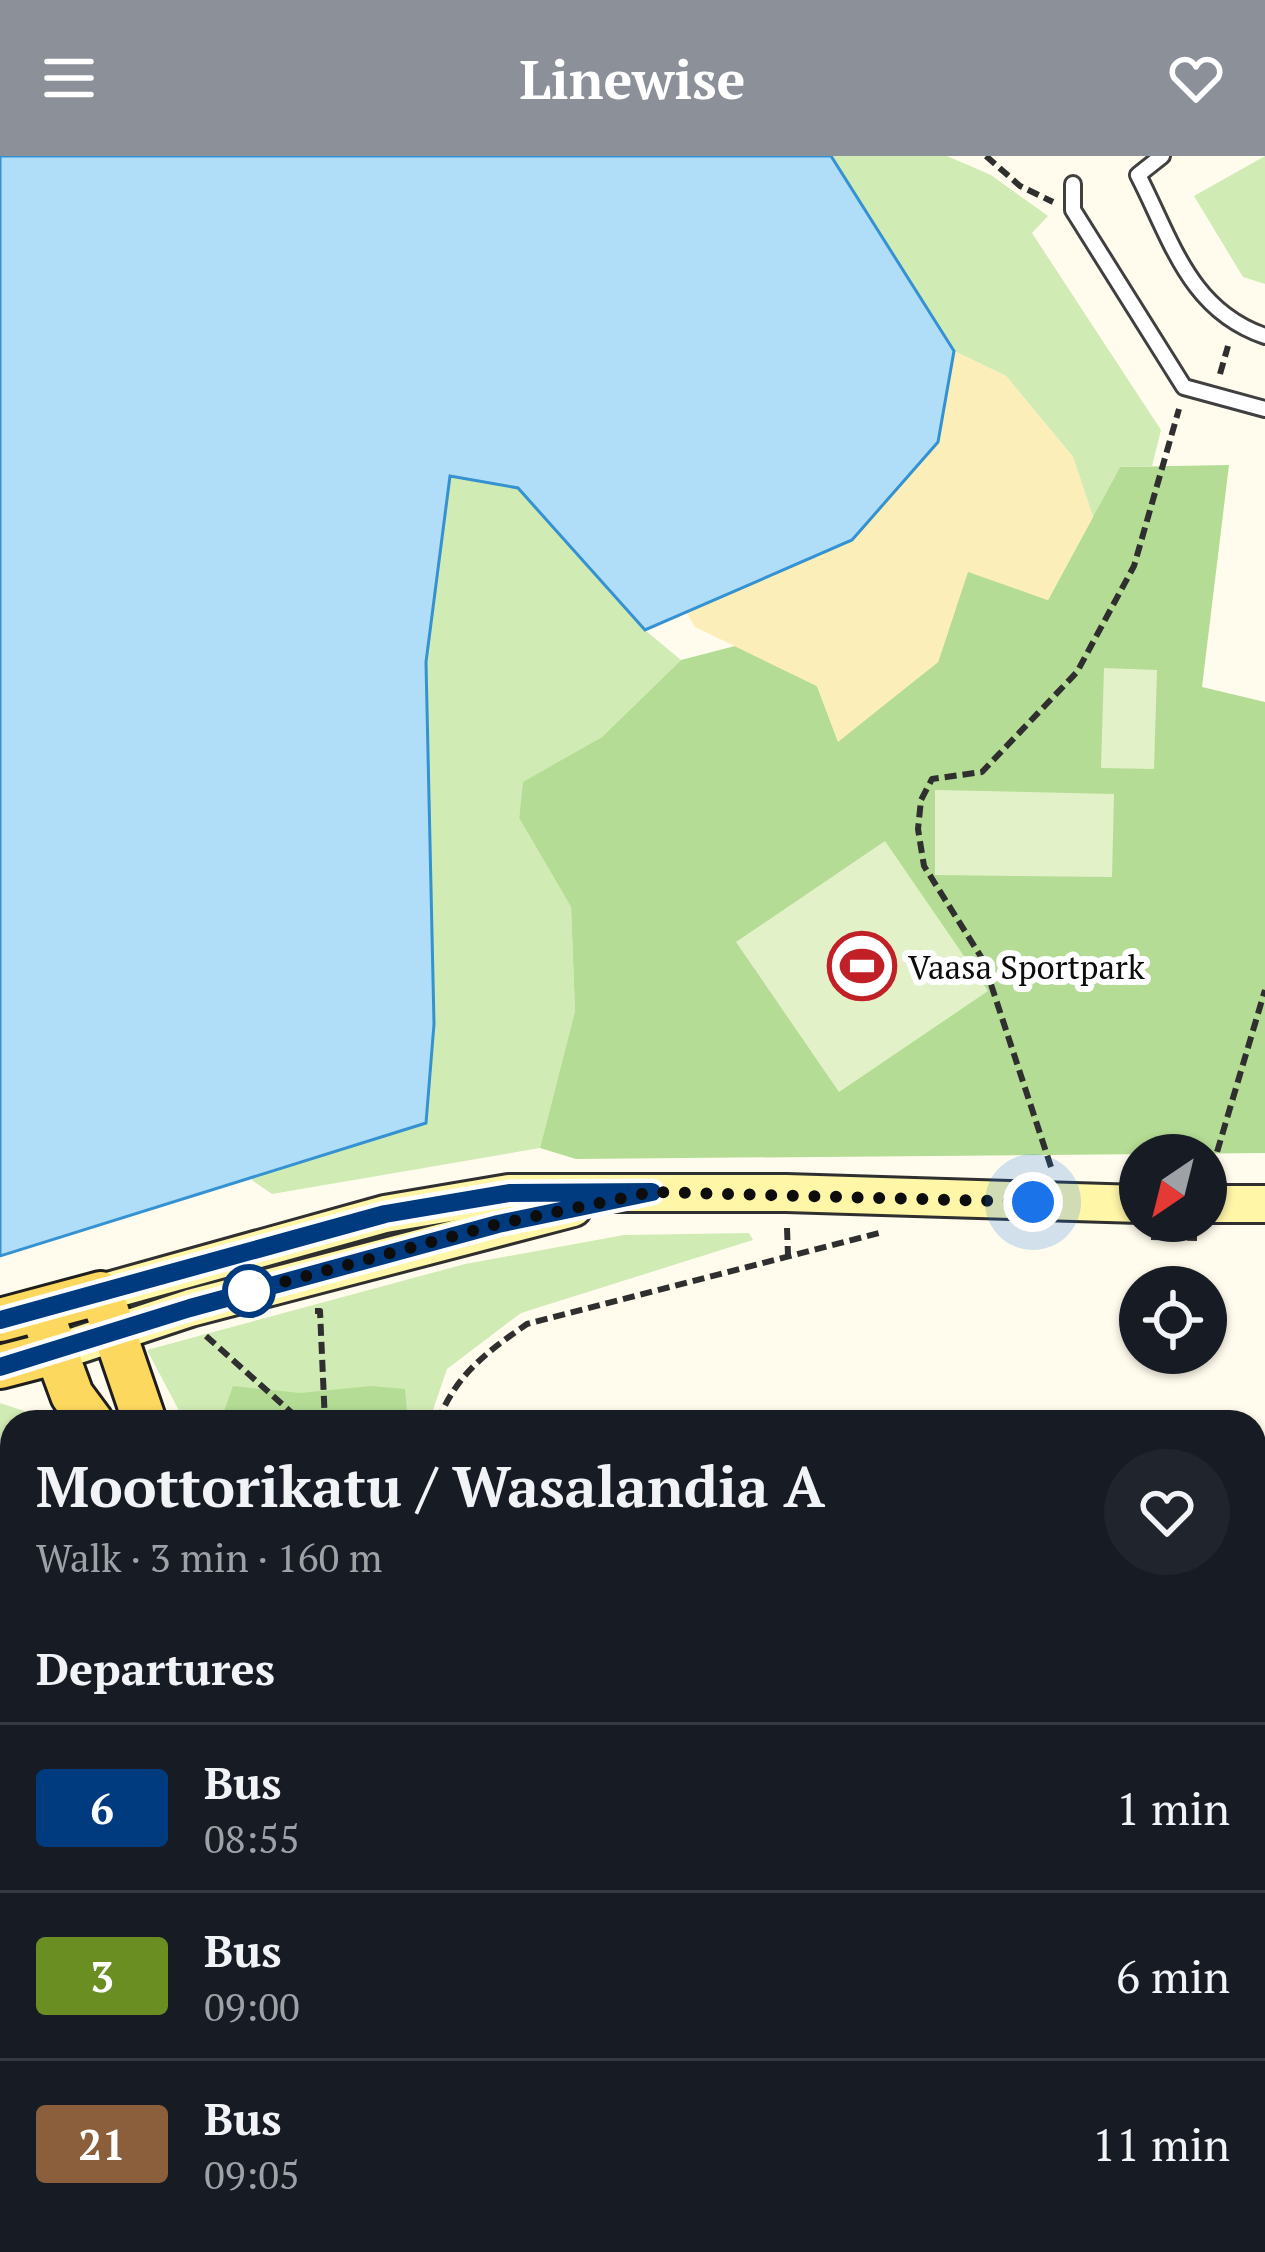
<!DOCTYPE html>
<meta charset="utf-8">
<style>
:root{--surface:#171b24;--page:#20242c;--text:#f1f3f6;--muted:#9ea1a6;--line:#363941;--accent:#8c9099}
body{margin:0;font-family:"PT Serif",serif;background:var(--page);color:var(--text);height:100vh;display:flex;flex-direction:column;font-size:45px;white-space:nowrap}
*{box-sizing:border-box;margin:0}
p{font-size:39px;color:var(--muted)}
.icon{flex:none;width:66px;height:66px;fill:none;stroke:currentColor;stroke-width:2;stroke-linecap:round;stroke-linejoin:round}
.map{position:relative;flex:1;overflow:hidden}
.sheet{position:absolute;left:0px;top:1254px;width:1266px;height:843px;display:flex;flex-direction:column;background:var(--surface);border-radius:36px 36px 0 0;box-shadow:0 3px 9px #0004}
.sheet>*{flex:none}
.badge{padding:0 24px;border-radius:9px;font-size:42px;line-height:78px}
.needle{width:78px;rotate:215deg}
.controls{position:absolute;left:1119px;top:978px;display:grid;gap:24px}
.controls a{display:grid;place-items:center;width:108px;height:108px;border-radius:50%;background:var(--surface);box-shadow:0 3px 9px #0004;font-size:60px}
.you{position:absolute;width:60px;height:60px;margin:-30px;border:9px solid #fff;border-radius:50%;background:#1a73e8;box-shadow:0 0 0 18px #1a73e833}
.map>.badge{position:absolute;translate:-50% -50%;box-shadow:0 0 0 6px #fff}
h2{padding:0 36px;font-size:45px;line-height:108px}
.round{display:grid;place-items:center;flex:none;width:126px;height:126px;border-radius:63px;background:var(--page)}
.headline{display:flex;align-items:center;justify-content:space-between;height:204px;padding:0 36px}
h1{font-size:57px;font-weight:800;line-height:90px}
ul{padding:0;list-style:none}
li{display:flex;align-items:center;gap:36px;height:168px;padding:0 36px;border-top:3px solid var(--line)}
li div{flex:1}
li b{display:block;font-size:45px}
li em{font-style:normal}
li .badge{min-width:132px;font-weight:700;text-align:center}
header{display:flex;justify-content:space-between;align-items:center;height:156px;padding:0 36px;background:var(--accent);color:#fff;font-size:54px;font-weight:800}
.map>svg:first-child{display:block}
.green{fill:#d1ebb5}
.forest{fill:#b4dc94}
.sand{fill:#fceeb8}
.pitch{fill:#e3f1c8}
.water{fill:#b0ddf8;stroke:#3492d2;stroke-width:3}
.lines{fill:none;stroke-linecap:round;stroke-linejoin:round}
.lane-casing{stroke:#404040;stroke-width:20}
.street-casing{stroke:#404040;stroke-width:33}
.secondary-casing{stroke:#2f2f2f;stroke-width:42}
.primary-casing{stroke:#1e1e1e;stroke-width:48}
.path{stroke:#2f2f2f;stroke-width:6;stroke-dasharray:12 6;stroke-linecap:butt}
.lane{stroke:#fff;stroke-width:14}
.street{stroke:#fff;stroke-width:27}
.secondary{stroke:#fff6a8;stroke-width:36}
.primary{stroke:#fdd85f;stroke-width:42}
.rail-casing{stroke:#c22027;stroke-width:14}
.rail{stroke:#fff;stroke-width:9;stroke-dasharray:27;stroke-linecap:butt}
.line-casing{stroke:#fff;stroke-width:27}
.line{stroke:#003b80;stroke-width:18}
.walk{stroke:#0d0d0d;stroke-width:12;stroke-dasharray:0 21.6}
.stop-dot{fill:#fff;stroke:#003b80;stroke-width:6}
.labels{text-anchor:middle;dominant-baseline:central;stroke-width:12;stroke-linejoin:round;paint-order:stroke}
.poi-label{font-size:33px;fill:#0d0d0d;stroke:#fff;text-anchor:start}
</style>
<header><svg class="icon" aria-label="menu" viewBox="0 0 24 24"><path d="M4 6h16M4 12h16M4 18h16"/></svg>Linewise<svg class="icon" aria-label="heart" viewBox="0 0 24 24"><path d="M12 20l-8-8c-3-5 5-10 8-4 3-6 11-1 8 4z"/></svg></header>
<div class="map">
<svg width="1265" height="2096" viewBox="0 0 1265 2096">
<rect width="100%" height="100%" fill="#fffced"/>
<g class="green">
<polygon points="831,0 947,0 991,19 1048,60 1032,77 1161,274 1152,310 1120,311 1093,361 1073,301 1006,220 954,195"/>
<polygon points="1265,0 1265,128 1243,121 1194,40"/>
<polygon points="450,320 518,332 645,474 681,504 602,581 523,627 519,662 571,751 575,855 540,992 272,1038 253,1025 94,726"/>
<polygon points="749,1077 753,1084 521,1157 447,1213 429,1266 185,1266 147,1194 465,1108 624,1079"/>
<polygon points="0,1247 58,1266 12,1266 12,1618 0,1613"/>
<polygon points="0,1885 12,1910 12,2085 131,2085 142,2096 0,2096"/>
</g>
<g class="forest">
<polygon points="1229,309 1202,531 1265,546 1265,997 576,1003 540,992 575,855 571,751 519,662 523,626 602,581 681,504 735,490 817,530 838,585 938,506 968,415 1048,444 1120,311"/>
<polygon points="233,1230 300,1237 371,1230 405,1233 408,1266 220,1266"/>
<polygon points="0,1670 12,1676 12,1872 0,1846"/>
<polygon points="1254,1878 1265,1878 1265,2096 521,2096 520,2085 1254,2085"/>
<polygon points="146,2085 424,2085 426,2096 156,2096"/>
</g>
<polygon class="sand" points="954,195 1006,220 1073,301 1093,361 1048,444 968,416 938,506 838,586 817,530 695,471 686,456 852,383 938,286"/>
<g class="pitch">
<polygon points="1104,512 1157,514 1154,613 1101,612"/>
<polygon points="935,634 1114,638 1112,721 935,719"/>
<polygon points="885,685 988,835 839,936 736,786"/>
</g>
<polygon class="water" points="0,0 831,0 954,195 938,286 852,384 645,474 518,332 450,320 426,506 434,868 426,967 0,1100"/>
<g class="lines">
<g class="lane-casing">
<g id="lane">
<path d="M1162,0L1138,19C1172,85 1189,154 1265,180"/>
<polyline points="1073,28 1073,54 1184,231 1265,253"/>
</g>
</g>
<g class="street-casing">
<polyline id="street" points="491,2085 492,2096"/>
</g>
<g class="secondary-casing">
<g id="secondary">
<polyline points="1206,1048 1265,1048"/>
<polyline points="101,1137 385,1058 509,1037 786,1037 1140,1048"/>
<polyline points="54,1197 190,1152 573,1052"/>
</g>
</g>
<g class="primary-casing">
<g id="primary">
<polyline points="41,1155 72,1239 92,1266"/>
<polyline points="0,1164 101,1137 145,1266"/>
<polyline points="0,1211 54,1197"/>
<polyline points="1254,1822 1265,1822"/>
</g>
</g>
<g class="path">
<polyline points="986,0 1020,30 1053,46"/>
<polyline points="1220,218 1228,190"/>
<polyline points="1051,1011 983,804 924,710 918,673 921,644 932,623 982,616 1077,516 1134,410 1179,253"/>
<polyline points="1212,1013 1265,834"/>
<polyline points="787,1072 788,1099"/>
<polyline points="1151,1081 1197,1082"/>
<polyline points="315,1155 320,1155 325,1266"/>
<polyline points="206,1180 302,1266"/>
<path d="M438,1266C455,1219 487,1196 527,1168L879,1077"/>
<polyline points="0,1632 12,1638"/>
<polyline points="0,1651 12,1656"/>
<polyline points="1254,2038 1265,2039"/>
<polyline points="440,2085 441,2096"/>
<polyline points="648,2085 675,2096"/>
<polyline points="734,2085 749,2096"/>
<polyline points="743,2092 788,2085"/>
<polyline points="685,2096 685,2085"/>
</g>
<use href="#lane" class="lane"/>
<use href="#street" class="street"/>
<use href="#secondary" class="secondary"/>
<use href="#primary" class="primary"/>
<g class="rail-casing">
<g id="rail">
<polyline points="0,1575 12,1578"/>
<polyline points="1254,1684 1265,1684"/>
</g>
</g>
<use href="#rail" class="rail"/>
</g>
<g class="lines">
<g class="line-casing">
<polyline id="line" points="0,1164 385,1058 509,1037 652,1036 498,1068 190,1152 0,1211"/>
</g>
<use href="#line" class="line"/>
<polyline class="walk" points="249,1135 236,1139 498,1068 652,1036 1033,1046"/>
</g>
<defs>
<g id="stadium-ring" transform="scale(3.45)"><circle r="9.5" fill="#fff" stroke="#c22027" stroke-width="1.5"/><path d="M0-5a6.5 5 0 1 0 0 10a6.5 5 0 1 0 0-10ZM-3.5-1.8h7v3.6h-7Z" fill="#c22027"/></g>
</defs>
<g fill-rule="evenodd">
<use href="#stadium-ring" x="862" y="810"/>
</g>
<circle class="stop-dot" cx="249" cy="1135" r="24"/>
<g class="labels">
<g class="poi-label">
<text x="908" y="810">Vaasa Sportpark</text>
</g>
</g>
</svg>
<div class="controls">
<a><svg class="needle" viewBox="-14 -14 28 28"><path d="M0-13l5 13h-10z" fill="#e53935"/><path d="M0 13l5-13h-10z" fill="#9ea1a6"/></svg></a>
<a><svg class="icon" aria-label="locate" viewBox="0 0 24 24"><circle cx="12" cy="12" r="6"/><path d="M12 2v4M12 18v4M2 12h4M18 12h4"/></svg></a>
</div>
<div class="you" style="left:1033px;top:1046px"></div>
<section class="sheet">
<div class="headline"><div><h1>Moottorikatu / Wasalandia A</h1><p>Walk · 3 min · 160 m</p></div><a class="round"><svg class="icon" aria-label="heart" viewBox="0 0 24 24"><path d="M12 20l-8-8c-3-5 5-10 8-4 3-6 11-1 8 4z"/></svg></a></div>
<h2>Departures</h2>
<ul>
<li><span class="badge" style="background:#003b80;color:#fff">6</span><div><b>Bus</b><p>08:55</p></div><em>1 min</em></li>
<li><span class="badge" style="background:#6b8e23;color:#fff">3</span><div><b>Bus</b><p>09:00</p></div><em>6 min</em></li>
<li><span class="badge" style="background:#8b5e3c;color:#fff">21</span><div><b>Bus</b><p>09:05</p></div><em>11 min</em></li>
</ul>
</section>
</div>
